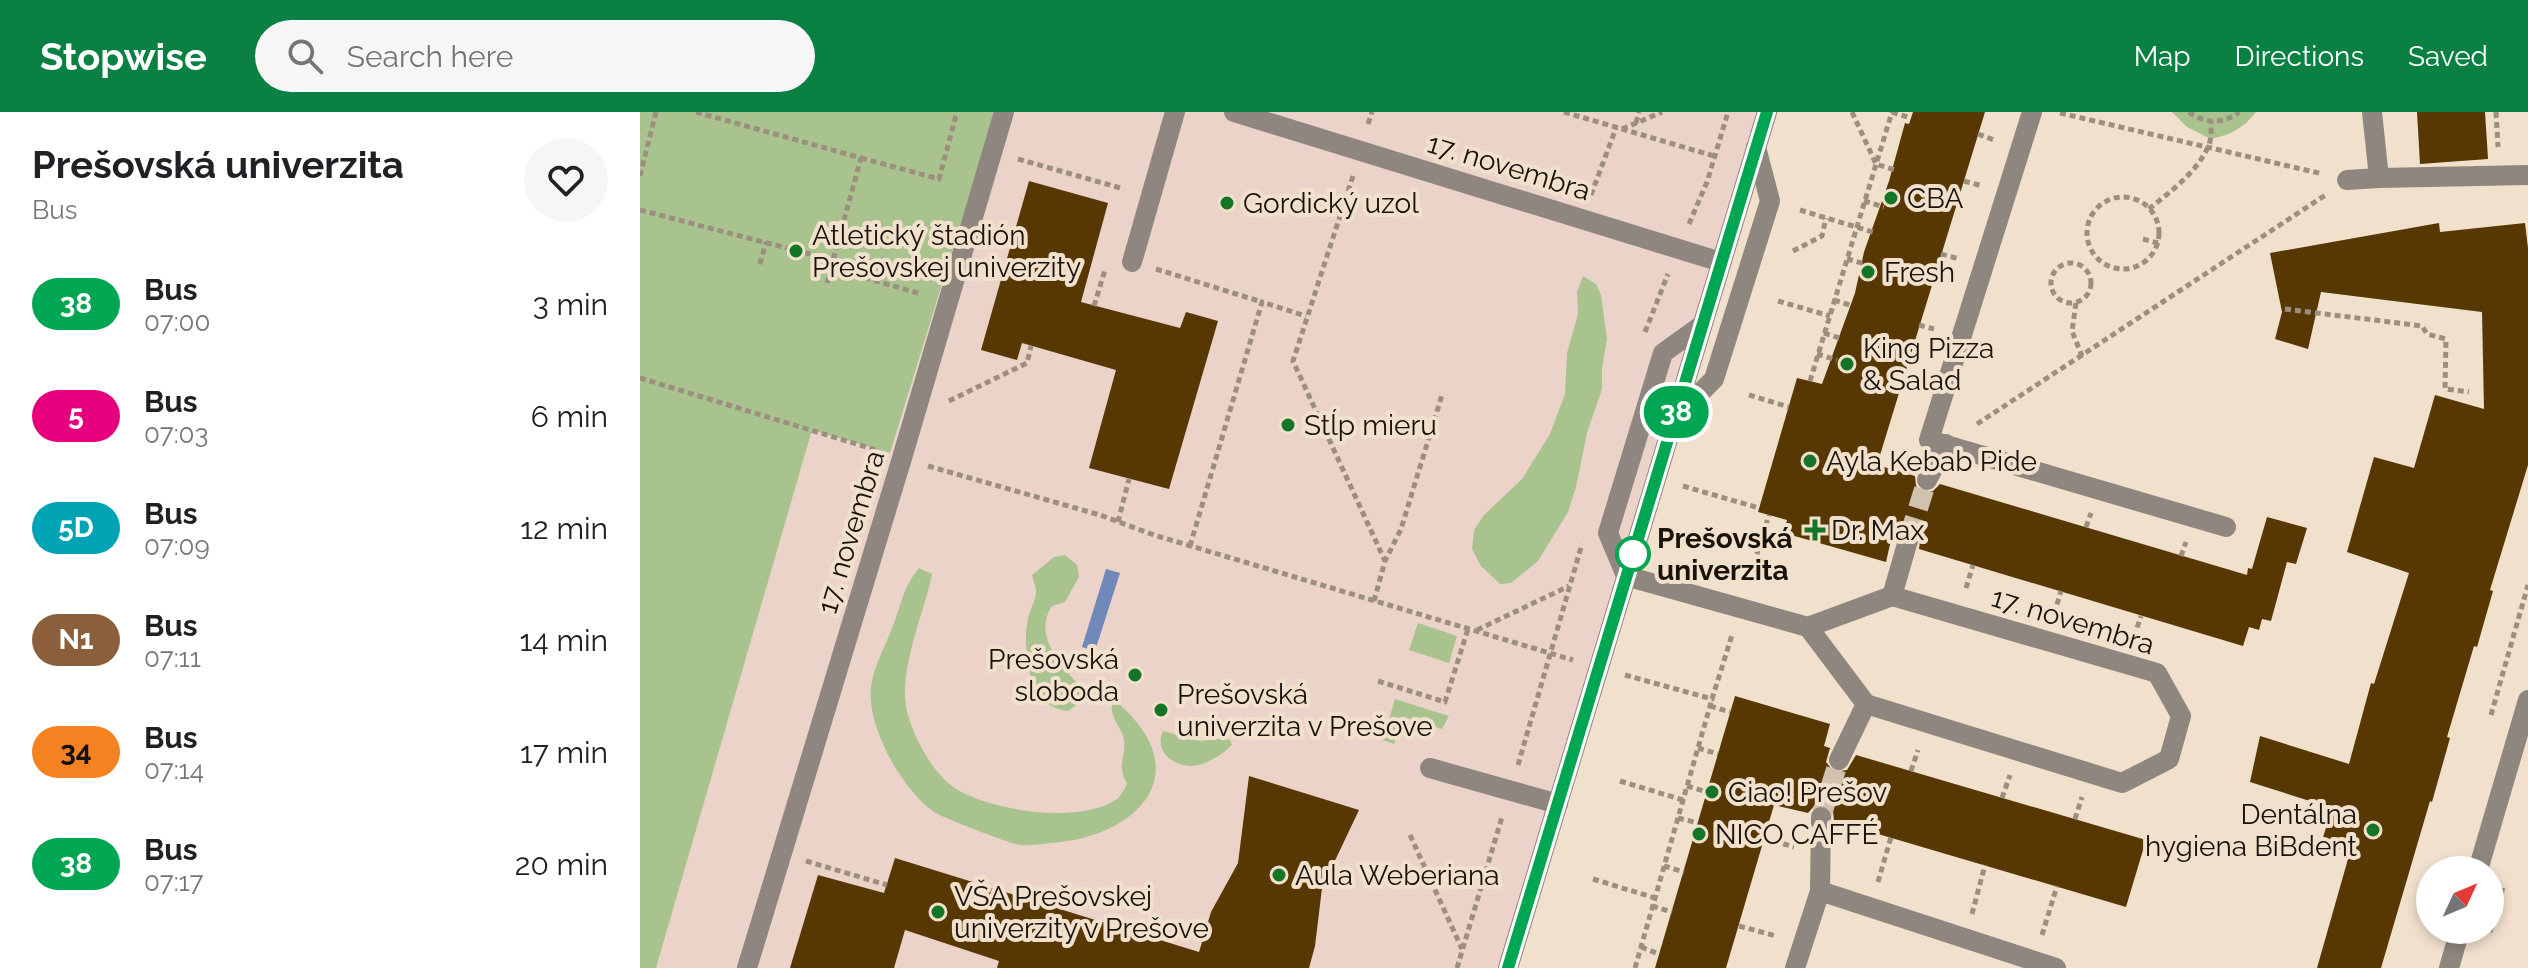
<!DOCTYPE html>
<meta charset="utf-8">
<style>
:root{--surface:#fff;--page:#f6f6f6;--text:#202124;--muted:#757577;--accent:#0b8043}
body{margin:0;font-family:Raleway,sans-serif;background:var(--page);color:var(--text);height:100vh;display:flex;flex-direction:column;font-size:30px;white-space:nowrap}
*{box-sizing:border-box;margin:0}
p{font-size:26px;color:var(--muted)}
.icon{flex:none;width:44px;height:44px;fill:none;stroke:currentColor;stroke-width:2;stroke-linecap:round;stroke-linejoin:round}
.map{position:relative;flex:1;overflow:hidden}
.sheet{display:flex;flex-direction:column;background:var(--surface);width:640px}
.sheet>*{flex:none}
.badge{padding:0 16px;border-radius:26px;font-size:28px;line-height:52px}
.needle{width:52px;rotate:46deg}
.buttons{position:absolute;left:1776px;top:744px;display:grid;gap:16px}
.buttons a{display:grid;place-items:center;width:88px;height:88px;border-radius:50%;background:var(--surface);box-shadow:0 4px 12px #0003;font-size:40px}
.map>.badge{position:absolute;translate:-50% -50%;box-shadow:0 0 0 4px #fff}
.round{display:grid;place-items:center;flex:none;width:84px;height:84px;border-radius:42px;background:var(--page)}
.head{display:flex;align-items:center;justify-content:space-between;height:136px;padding:0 32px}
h1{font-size:38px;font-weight:700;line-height:60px}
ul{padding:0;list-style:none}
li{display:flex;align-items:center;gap:24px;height:112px;padding:0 32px}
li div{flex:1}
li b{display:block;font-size:30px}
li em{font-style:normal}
li .badge{min-width:88px;font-weight:700;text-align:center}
header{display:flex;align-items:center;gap:48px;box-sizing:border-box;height:112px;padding:0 40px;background:var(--accent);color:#fff}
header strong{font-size:38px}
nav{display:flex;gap:44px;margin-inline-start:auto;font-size:28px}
.search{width:560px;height:72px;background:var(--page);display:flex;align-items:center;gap:20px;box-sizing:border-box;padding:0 28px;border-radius:44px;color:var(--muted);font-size:30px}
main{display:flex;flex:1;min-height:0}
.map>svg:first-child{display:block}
.education{fill:#ebd3ca}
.green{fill:#a9c38f}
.water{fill:#7189b8}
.building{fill:#573702}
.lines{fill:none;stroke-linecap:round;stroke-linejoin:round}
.minor-tunnel{stroke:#d1c1af;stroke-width:20;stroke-dasharray:20 10;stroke-linecap:butt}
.path{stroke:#9c8f80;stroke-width:5;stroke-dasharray:6 4;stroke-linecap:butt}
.minor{stroke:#8f877f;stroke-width:20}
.line-casing{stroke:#fff;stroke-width:18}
.line{stroke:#00a651;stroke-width:12}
.poi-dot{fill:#147526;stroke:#f1e0cc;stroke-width:3}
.stop-dot{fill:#fff;stroke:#00a651;stroke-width:4}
.labels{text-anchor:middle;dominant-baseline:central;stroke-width:8;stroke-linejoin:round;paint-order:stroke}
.street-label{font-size:28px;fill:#19130c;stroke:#f1e0cc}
.poi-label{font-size:28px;fill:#19130c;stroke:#f1e0cc;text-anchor:start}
.stop-label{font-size:28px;font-weight:bold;fill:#19130c;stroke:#f1e0cc;text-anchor:start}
</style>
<header>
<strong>Stopwise</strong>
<div class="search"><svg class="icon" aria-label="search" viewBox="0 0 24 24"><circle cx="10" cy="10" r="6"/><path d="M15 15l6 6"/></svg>Search here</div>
<nav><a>Map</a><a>Directions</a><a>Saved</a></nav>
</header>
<main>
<section class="sheet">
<div class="head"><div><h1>Prešovská univerzita</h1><p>Bus</p></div><a class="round"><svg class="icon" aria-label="heart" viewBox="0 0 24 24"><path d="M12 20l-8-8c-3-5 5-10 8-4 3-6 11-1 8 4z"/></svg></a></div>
<ul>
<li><span class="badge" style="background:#00a651;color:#fff">38</span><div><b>Bus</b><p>07:00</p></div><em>3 min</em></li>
<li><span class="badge" style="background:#e6007e;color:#fff">5</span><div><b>Bus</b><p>07:03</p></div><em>6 min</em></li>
<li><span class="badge" style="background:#00a3b4;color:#fff">5D</span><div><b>Bus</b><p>07:09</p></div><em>12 min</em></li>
<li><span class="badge" style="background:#8b5e3c;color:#fff">N1</span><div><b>Bus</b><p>07:11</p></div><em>14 min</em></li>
<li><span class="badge" style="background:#f58220;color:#111">34</span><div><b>Bus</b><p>07:14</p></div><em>17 min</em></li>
<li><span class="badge" style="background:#00a651;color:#fff">38</span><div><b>Bus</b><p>07:17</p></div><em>20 min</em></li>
</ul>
</section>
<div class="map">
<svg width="1888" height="856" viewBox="0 0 1888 856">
<rect width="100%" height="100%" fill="#f1e0cc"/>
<polygon class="education" points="355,0 1132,0 875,856 16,856 172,317 250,340"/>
<g class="green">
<polygon points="0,0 355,0 250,341 172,318 16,856 0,856"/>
<path d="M1532,0H1616C1604,16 1590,23 1571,27L1547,15Z"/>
<polygon points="943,164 956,172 961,183 967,227 962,256 962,277 947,321 936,375 928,400 898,449 871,471 860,472 841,454 832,437 834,418 844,403 882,367 910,322 925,282 927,241 938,202 937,180"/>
<path d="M425,443L437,453L439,465L425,490L412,494C391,525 425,558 445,579L446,586L428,599C387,595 382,538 388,506C390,498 395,489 396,482C397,477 393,468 392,463L414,445Z"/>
<path d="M279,456L292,462C284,502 260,553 266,594C271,622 292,661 316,677C353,699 439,713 477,687C481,684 484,677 487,672C476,649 486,650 484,629C483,616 470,608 472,593L479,592C559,662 496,726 410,731C401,732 389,734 380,733C371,732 301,705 294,700C262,678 226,614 231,574C234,553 247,531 254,511C263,487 263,476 279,456Z"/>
<polygon points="778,511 817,524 809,551 769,538"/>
<polygon points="755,587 809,604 802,617 763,605 754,632 743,628"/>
<path d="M523,619L560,629L585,626L590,628L592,633C582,643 565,654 550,654C531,653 514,638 523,619Z"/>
</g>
<polygon class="water" points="466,457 480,461 455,539 442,535"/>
<g class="building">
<polygon points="1273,0 1345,0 1237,353 1275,364 1276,374 1282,380 1293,379 1300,372 1607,463 1608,456 1612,457 1627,405 1667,416 1656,452 1647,450 1631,509 1622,507 1619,518 1609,515 1603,534 1279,437 1281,421 1272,412 1261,415 1254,429 1251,428 1246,450 1144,421 1147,408 1118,400 1157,266 1182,272 1215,181 1224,140 1249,69 1265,11 1269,12"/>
<polygon points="1777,0 1845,0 1848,47 1780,52"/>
<polygon points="389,69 468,91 441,190 540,216 546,200 578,209 529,377 449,356 476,258 382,231 377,248 341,238"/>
<polygon points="1799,111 1800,120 1885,111 1888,136 1888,353 1850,478 1853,479 1837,535 1834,534 1807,625 1810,626 1792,690 1790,689 1741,856 1677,856 1710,740 1681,732 1692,696 1610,670 1620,624 1709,652 1731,571 1734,572 1769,461 1707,440 1734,345 1774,356 1795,283 1844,297 1842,200 1681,180 1668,237 1635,227 1642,200 1630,141"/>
<polygon points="1095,584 1190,612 1184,634 1190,636 1186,650 1194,660 1207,658 1216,643 1506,728 1486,795 1194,709 1193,699 1187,694 1175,693 1168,701 1134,693 1086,856 1015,856"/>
<polygon points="609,664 719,698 682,776 675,834 669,856 357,856 359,849 265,818 254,856 150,856 178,763 244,781 255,746 559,840 571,800 598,751"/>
</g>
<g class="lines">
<g class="minor-tunnel">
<polyline points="1269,425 1287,368"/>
<polyline points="1181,705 1199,648"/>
</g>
<g class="path">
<polyline points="56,0 221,46 191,156 281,182"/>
<polyline points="924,0 1074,44"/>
<polyline points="1212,0 1236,52 1255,58"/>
<polyline points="1252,0 1271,6"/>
<path d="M1549,0C1564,12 1584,12 1599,0"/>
<polyline points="1856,0 1858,35"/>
<polyline points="1420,1 1683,62"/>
<polyline points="996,11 999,0"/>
<polyline points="728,12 732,0"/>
<polyline points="982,17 1022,0"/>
<polyline points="1338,22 1354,28"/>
<polyline points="221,46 299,67 317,0"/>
<polyline points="378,47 484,77"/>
<polyline points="0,64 16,0"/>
<polyline points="713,64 653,249 745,449"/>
<polyline points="1324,69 1342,74"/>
<polyline points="951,83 976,16"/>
<circle cx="1483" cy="121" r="36"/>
<polyline points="1224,89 1244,95"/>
<path d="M1509,97C1530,80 1557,60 1568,35C1572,27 1571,17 1571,9"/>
<polyline points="0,98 193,148"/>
<polyline points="1160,98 1236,121"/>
<polyline points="1049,112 1067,70 1088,0"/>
<polyline points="1503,127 1518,131"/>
<polyline points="1153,139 1182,124 1186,106"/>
<polyline points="1301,142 1319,147"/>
<polyline points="1207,147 1226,152"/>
<circle cx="1431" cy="171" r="20"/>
<polyline points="120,152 126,130"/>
<polyline points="516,157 622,190"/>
<polyline points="187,171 191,156"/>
<polyline points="1194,188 1213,194"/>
<polyline points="1138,189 1190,204"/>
<polyline points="1436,191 1432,219 1442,244"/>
<polyline points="454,194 465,158"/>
<polyline points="1645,197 1782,214 1787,222 1806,227 1805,277 1829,280"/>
<polyline points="1279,213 1294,217"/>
<polyline points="1005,220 1028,162"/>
<polyline points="1184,221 1203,227"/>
<polyline points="1177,242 1197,248"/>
<polyline points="1264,263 1278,268"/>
<polyline points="0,266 236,338"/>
<polyline points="1170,269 1252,0"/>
<polyline points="1109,283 1149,295"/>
<polyline points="309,289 387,251 391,234"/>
<polyline points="1337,312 1687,82"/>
<polyline points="288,354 460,403 514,423 933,548"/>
<polyline points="1043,374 1119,396"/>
<polyline points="478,410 489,367"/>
<polyline points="1446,415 1451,401"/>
<polyline points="550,434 622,190 666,204"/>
<polyline points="1541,444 1546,430"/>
<polyline points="1108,471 1129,403"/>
<polyline points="1326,476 1333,453"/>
<polyline points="734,489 745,449 761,417 802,283"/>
<polyline points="1414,502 1421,479"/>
<polyline points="837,518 929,474"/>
<polyline points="1494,525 1501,504"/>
<polyline points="985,563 1072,587 1092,523"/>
<polyline points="738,569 805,590 828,517"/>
<polyline points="1070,594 1090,600"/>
<polyline points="1851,603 1888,473"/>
<polyline points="1058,636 1078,642"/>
<polyline points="878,653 942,432"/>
<polyline points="1271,659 1278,638"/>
<polyline points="980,669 1043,688"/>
<polyline points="1047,674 1067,680"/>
<polyline points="1362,686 1370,663"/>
<polyline points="1038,706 1058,711"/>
<polyline points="1435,707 1442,685"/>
<polyline points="770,723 822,837"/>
<polyline points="1124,726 1154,735"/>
<polyline points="166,749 247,773"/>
<polyline points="1024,754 1044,760"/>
<polyline points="953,767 1015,786"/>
<polyline points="1238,770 1251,725"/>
<polyline points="1012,794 1032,800"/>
<polyline points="1332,802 1345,753"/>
<polyline points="1099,814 1136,824"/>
<polyline points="1850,820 1864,772"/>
<polyline points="1402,823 1417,774"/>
<polyline points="1001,835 1019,842"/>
<polyline points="817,856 862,705"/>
<polyline points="995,856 1072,587"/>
</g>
<g class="minor">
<polyline points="594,0 1081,150"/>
<polyline points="1392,0 1289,328 1586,415"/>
<polyline points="1732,0 1739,66 1888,63"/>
<polyline points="1707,68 1739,66"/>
<polyline points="492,150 535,0"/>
<polyline points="1062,213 1023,241 968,421 986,464 1168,515 1252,484 1517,561 1541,604 1529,647 1482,671 1226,592 1168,515"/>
<polyline points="1037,304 1074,267 1130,89 1116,35"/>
<polyline points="1287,368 1306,332"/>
<polyline points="1252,484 1269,425"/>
<polyline points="1199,648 1226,592"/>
<polyline points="790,656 918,692"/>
<polyline points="1838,758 1888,588"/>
<polyline points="1180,779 1181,705"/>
<polyline points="107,856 262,346 364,0"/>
<polyline points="868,856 1127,0"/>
<polyline points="1155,856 1180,779 1416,856"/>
<polyline points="1809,856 1820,818"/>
</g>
</g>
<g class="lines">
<g class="line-casing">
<polyline id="line" points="868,856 1127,0"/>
</g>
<use href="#line" class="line"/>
</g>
<g class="poi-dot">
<circle cx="1251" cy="86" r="8"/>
<circle cx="587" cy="91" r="8"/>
<circle cx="156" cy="139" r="8"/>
<circle cx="1228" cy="160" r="8"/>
<circle cx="1207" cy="252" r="8"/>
<circle cx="648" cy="313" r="8"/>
<circle cx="1170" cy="349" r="8"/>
<path d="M1171 406h8v8h8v8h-8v8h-8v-8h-8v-8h8z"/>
<circle cx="495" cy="563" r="8"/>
<circle cx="521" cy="598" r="8"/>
<circle cx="1072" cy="680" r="8"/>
<circle cx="1733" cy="718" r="8"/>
<circle cx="1059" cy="722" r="8"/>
<circle cx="639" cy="763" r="8"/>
<circle cx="298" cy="800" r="8"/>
</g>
<circle class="stop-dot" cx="993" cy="442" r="16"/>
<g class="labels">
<g class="street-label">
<text transform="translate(869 55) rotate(17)">17. novembra</text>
<text transform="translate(211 420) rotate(-73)">17. novembra</text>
<text transform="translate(1433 509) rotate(17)">17. novembra</text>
</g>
<g class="poi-label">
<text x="1267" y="86">CBA</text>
<text x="603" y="91">Gordický uzol</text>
<text x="172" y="123">Atletický štadión<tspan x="172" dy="32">Prešovskej univerzity</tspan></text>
<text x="1244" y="160">Fresh</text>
<text x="1223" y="236">King Pizza<tspan x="1223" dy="32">&amp; Salad</tspan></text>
<text x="664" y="313">Stĺp mieru</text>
<text x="1186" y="349">Ayla Kebab Pide</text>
<text x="1191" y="418">Dr. Max</text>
<text x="479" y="547" text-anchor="end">Prešovská<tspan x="479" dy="32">sloboda</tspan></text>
<text x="537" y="582">Prešovská<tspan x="537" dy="32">univerzita v Prešove</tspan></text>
<text x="1088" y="680">Ciao! Prešov</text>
<text x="1717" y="702" text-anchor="end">Dentálna<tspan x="1717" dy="32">hygiena BiBdent</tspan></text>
<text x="1075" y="722">NICO CAFFÉ</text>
<text x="655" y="763">Aula Weberiana</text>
<text x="314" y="784">VŠA Prešovskej<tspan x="314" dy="32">univerzity v Prešove</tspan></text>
</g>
<g class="stop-label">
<text x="1017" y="426">Prešovská<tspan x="1017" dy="32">univerzita</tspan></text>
</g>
</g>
</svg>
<div class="buttons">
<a><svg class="needle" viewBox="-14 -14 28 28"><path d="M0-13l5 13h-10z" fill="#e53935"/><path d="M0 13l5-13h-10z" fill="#757577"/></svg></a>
</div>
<b class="badge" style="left:1036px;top:300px;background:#00a651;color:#fff">38</b>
</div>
</main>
